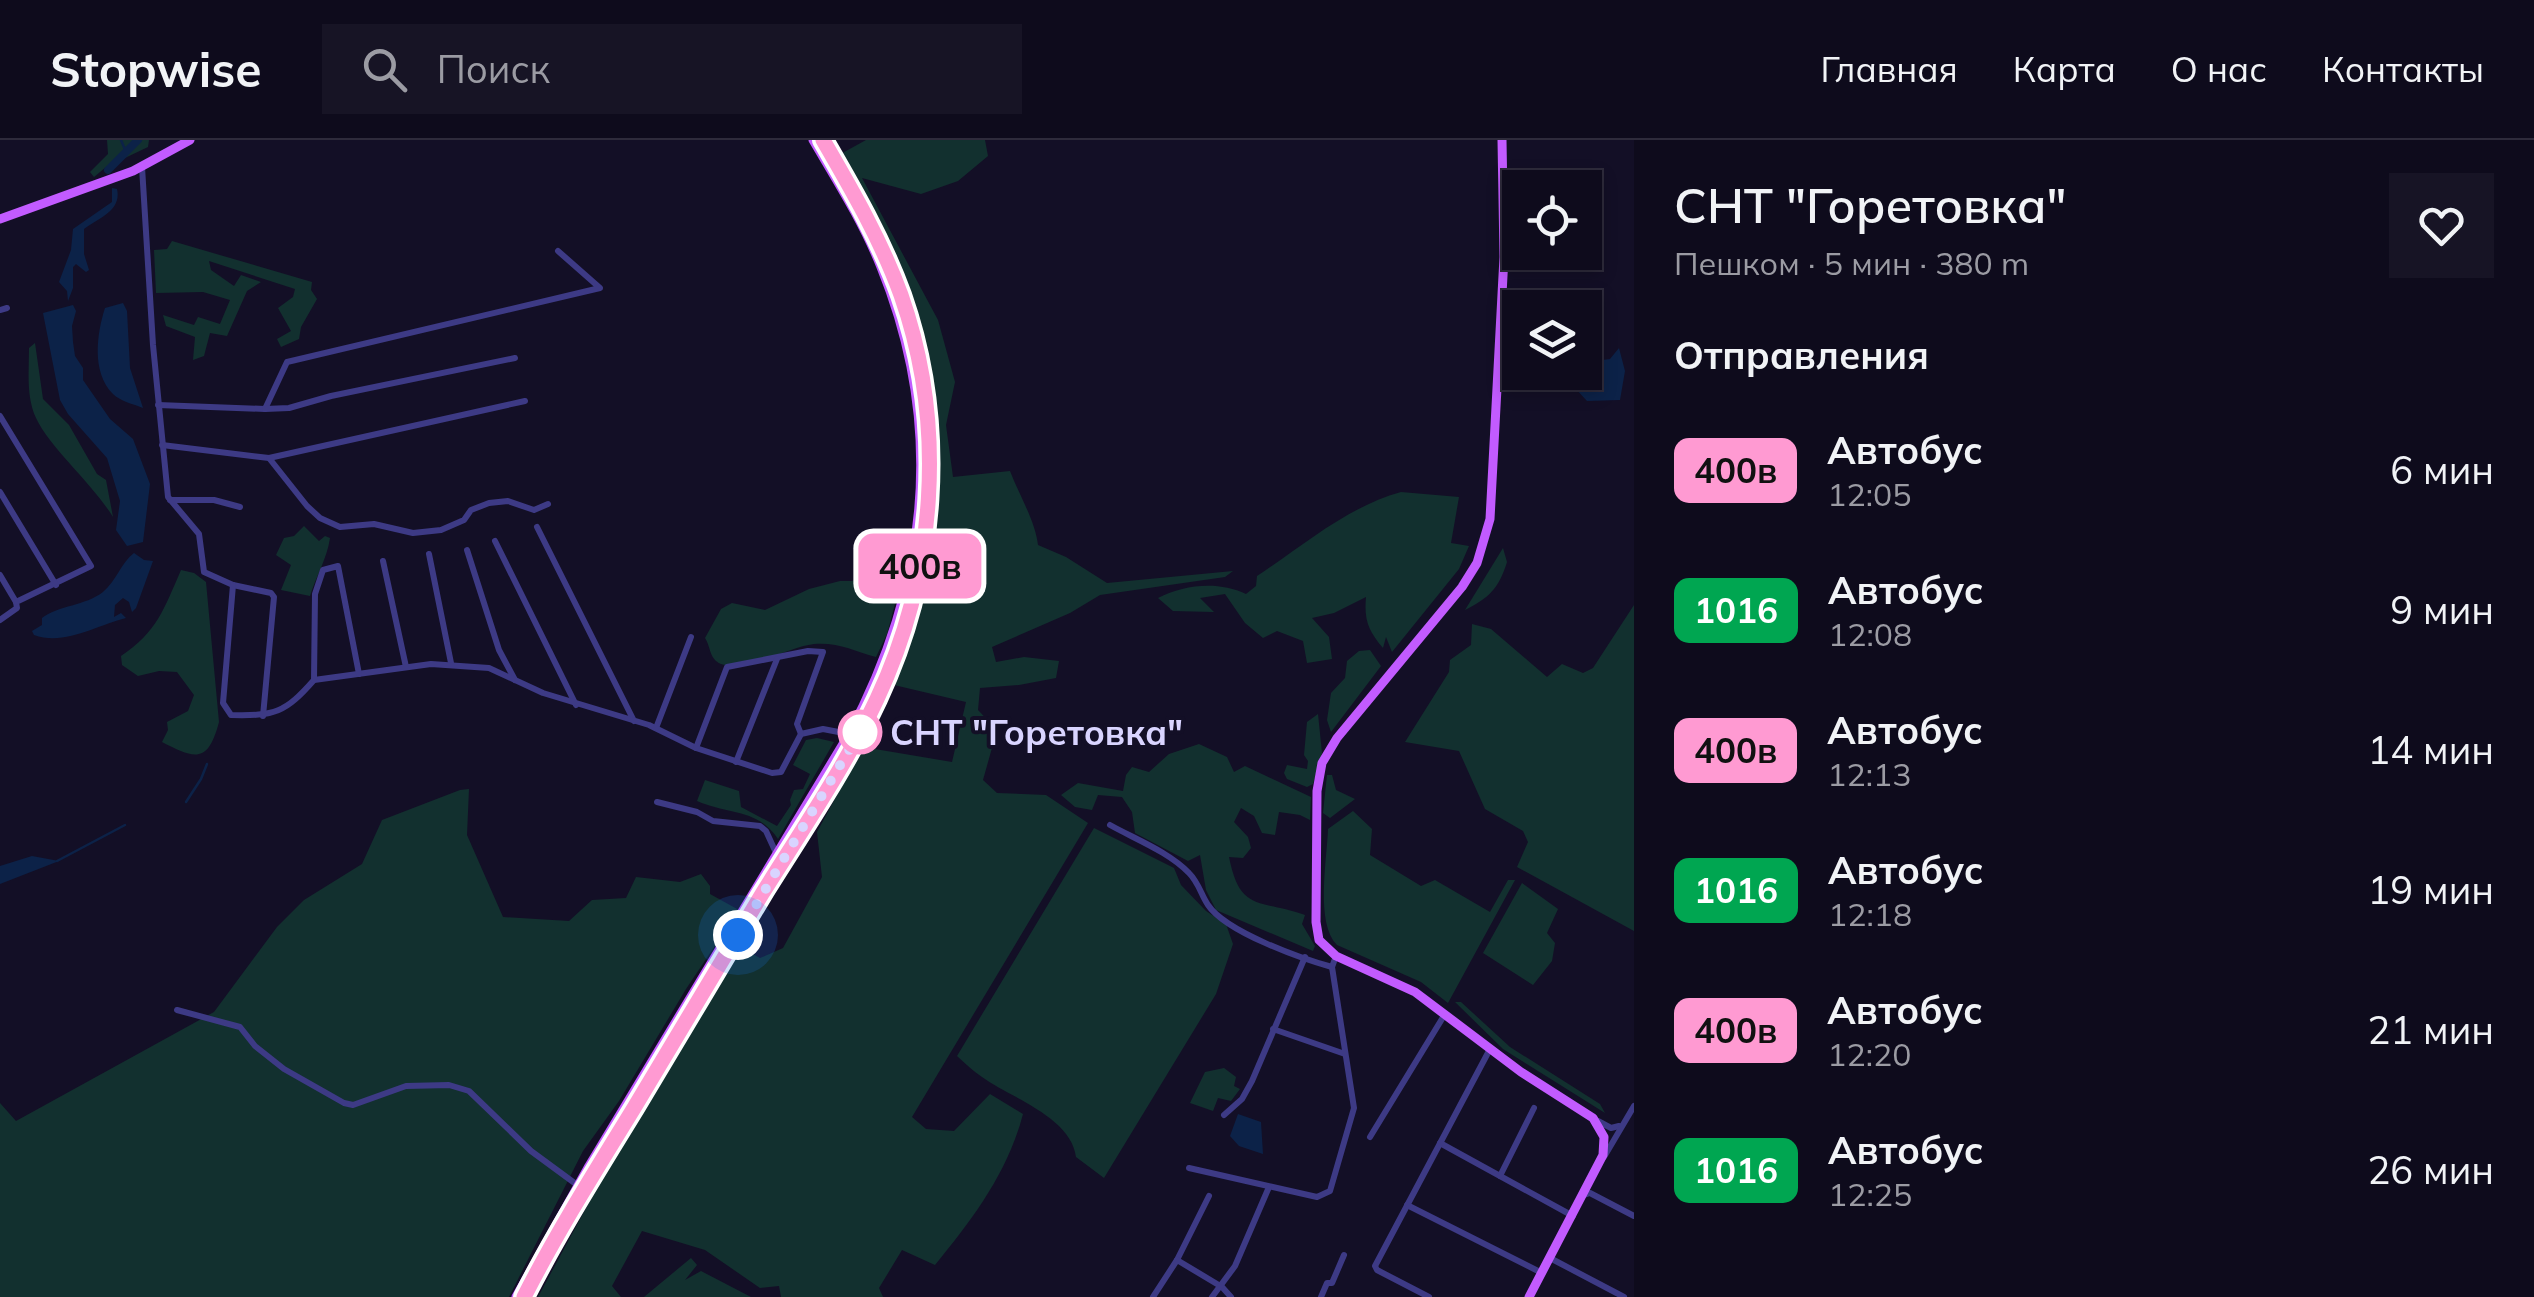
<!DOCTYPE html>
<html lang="ru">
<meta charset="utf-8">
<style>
:root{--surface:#0e0b1c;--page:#171425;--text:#f1f3f6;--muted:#9b9ba3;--line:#2e2b3b}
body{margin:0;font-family:Mulish,sans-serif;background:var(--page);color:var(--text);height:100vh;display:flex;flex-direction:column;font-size:38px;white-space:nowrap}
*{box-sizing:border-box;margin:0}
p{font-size:32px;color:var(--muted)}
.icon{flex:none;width:55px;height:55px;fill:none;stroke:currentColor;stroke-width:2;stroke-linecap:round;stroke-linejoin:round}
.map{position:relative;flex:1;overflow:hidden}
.side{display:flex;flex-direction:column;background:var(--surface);width:900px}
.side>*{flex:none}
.badge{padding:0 20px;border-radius:15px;font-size:35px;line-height:65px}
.tools{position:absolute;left:1502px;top:30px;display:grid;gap:20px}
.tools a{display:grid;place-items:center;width:100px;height:100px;border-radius:0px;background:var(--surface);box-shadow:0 5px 15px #0003,0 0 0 2px var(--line);font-size:50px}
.you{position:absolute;width:50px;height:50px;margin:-25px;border:8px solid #fff;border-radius:50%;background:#1a73e8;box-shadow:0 0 0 15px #1a73e833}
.map>.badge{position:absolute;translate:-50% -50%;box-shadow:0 0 0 5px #fff}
h2{padding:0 40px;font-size:38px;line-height:90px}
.round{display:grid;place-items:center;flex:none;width:105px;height:105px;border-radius:0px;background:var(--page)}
.summary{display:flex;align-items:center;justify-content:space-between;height:170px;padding:0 40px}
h1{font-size:48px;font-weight:600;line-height:75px}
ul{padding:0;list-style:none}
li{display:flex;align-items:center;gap:30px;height:140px;padding:0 40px}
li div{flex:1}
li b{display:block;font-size:38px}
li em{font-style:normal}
li .badge{min-width:110px;font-weight:700;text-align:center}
header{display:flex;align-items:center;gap:60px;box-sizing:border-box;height:140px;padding:0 50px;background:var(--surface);border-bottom:2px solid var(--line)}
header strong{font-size:48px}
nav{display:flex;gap:55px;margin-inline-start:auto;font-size:35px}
.search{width:700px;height:90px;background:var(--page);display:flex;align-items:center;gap:25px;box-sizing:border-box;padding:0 35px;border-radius:0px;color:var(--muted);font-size:38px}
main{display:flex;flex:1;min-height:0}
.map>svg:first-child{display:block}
.green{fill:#12302f}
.water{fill:#0c2248}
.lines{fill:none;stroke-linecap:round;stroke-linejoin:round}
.stream{stroke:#0c2248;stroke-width:2.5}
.river{stroke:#0c2248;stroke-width:8}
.minor{stroke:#3d3a85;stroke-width:6}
.major{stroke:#c25bff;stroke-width:9}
.line-casing{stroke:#fff;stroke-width:22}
.line{stroke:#ff9ad2;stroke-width:15}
.walk{stroke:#d9d4ff;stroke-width:10;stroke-dasharray:0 18}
.stop-dot{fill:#fff;stroke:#ff9ad2;stroke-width:5}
.labels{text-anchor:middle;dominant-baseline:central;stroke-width:8;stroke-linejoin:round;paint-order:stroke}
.stop-label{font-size:35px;font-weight:bold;fill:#d9d4ff;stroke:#130f26;text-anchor:start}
</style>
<header>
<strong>Stopwise</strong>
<div class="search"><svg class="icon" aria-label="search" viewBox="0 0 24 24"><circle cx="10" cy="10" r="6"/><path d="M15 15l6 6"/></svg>Поиск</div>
<nav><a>Главная</a><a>Карта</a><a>О нас</a><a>Контакты</a></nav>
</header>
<main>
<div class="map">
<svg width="1634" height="1157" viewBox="0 0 1634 1157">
<rect width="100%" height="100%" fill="#130f26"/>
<g class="green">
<polygon points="107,0 149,0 148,7 106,27 94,37 90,32 108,14"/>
<path d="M866,0H985L988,16L958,41L921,54L862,38L938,180L955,242L946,285L953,337L1010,331C1019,355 1035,380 1038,405L1066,417L1107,443L1233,431L1225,437L1100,455L1070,473L992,507L996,522L1024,517L1059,521L1056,538L1019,545L980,548L978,570L997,590L983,640L997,653L1046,655L1088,683L912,977L926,989L954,991L990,954L1023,974C1008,1032 973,1079 935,1125L902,1110L879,1148L883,1157H781L779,1146L760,1148L705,1110L642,1091L612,1146L621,1157H538L593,1055L742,808L760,818L783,808L822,737L817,692L863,607L952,622L966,562L894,545C964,351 943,192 837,16Z"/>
<polygon points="172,101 312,142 311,150 317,159 301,187 299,199 281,207 277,199 291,191 278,168 293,157 295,149 209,121 211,130 234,146 241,135 261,142 247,151 227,196 210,193 204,216 193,220 195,197 166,186 163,175 194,185 198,177 220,184 230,160 203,152 156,153 154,110 167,109"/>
<path d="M35,203L43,259L69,285L97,334L106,340L113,377C93,344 50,308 36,278C26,256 29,232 29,208Z"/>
<path d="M1401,352L1459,357L1451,403L1469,406L1459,429L1392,512L1386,497L1383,508C1368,490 1364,480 1366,457L1334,473L1312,478L1329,497L1332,519L1307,523L1303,501L1277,491L1263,498L1245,483L1225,454L1200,458L1214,472L1173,471L1158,458C1185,444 1219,441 1246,454L1256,446L1257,436C1304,405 1347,367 1401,352Z"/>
<path d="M304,386L319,401L325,396L330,398C327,419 316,436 310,456L281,450L291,425L276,415L284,398L294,396Z"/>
<path d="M1503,408L1507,422C1499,448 1489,458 1465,470Z"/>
<path d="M886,424L893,427L905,426L887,494L876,517C854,511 838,502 814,504C788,507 745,533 721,524C709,519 711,507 705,498L721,469L732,463L765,470L809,449L840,441H852Z"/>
<path d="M181,430L194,433L206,442L219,582C208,624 195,619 162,602L168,590L167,582L188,571L194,555L177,532L159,531L138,536L122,525L121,516C157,492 164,469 181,430Z"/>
<polygon points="1634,465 1634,791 1517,727 1528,702 1523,691 1485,669 1459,611 1405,602 1449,532 1450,520 1471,505 1472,484 1491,489 1547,537 1562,524 1583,533 1593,528"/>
<polygon points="1370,510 1381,526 1331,592 1327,580 1331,553 1345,538 1347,521 1359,511"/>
<polygon points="1318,574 1322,613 1313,644 1307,647 1287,639 1284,633 1287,625 1307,629 1308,621 1304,615 1307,582"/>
<path d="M817,598L834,602L778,699C757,668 729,675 697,661L705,640L739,651L741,667L777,686L791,665L790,660L794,650L803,649L810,634L793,625L806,600Z"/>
<path d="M1199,604L1227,617L1234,632L1245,626L1311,657L1310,680L1300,675L1279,672L1275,695L1262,693L1254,676L1241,668L1234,682L1248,697L1251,708L1243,718L1229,717C1240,772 1258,759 1305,775L1302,784L1315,806L1313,811L1216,770L1206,750L1200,715L1188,721L1135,693L1132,672L1122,657L1098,655L1092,670L1075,667L1061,655L1078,643L1123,651L1126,635L1132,627L1149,632L1169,614Z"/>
<polygon points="1327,635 1332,635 1336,650 1355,659 1330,678 1323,673"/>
<polygon points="469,649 467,695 503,777 569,781 592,760 626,758 636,737 680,742 701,734 710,746 710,754 739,770 686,849 619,961 583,1011 509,1157 0,1157 0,963 16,981 214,872 277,787 304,760 362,724 382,680 460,650"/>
<path d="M1353,671L1372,689L1370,715L1421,746L1435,740L1490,772L1508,740H1515L1448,863L1421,842L1337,805C1315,783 1327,720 1328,689Z"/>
<path d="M1094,688L1174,728L1181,745L1206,771L1226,784L1233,804L1216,854L1104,1038L1076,1017C1071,977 1011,958 982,937C973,931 965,923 957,916Z"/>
<polygon points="1522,743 1558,769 1547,793 1555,803 1552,821 1533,845 1483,813"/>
<polygon points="1455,862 1461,862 1510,907 1600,964 1605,973 1503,909"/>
<polygon points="1224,928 1236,937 1234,946 1240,949 1231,961 1218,958 1213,971 1190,963 1205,932"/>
<polygon points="691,1118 697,1125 685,1140 701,1131 751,1157 644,1157"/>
</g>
<g class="water">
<path d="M112,48L117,49C122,71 98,78 84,89V114L89,130L86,132L76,124L73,127V148L68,161L67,151L59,142L71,110L73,89L112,62Z"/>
<path d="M123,163L127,171L130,228L143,268C133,264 120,261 113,254C91,232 97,193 105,168Z"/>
<polygon points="73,165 76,171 72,186 73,202 75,216 83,228 83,240 110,279 133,299 150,344 143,402 127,406 116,390 120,361 107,318 68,274 60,260 43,173"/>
<polygon points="1619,208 1625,231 1620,260 1587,261 1576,249 1582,233 1585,232 1586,222 1610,219"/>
<path d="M134,413L144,420L153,421L136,468L132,472L129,462L123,458L115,465L114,477L121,473L126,478C97,485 65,506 34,495L32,491L42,485V478C59,465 85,466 103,452C116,441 121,423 134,413Z"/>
<polygon points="32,716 59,721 0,744 0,726"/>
<polygon points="1238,974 1261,982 1263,1014 1239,1006 1230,996"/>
</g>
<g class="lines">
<g class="stream">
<polyline points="121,0 126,12"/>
<polyline points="186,662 201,639 207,624"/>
<polyline points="57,721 125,685"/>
</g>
<polyline class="river" points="108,30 138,0"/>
<g class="minor">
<polyline points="142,27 153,205 168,357 199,394 204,432 233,445 271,453 274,457 263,576"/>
<polyline points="0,170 7,168"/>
<polyline points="158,265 265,269 287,222 600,148 558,111"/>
<polyline points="265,269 289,268 331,256 515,218"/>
<polyline points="0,276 91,426 16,462 17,468 0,480"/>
<polyline points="162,305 269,318 307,366 320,378 340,387 374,384 413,393 441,390 464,380 471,370 489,363 508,361 534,370 548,364"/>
<polyline points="269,318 525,261"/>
<polyline points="0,352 56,445"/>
<polyline points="170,360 214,360 240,367"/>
<polyline points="537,387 634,581"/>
<polyline points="495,401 576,565"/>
<polyline points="467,410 499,510 515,540"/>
<polyline points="429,414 451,523"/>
<polyline points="383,421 406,527"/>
<polyline points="0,435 16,462"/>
<path d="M233,445L223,563L231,575C275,576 285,573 314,540L431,524L489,528L543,553L649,585L696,608L772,633L781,632L801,594L823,589L849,594"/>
<polyline points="314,540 315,454 323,430 338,426 359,534"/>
<polyline points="656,588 691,497"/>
<polyline points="696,608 727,527 808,511 823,512 797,584 801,594"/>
<polyline points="736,622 777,519"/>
<polyline points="657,662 697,672 713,681 760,686 766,691 777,715"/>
<path d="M1110,685C1135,699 1169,712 1189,733C1199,743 1201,755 1208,765C1226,792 1302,819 1332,827"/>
<polyline points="177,870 240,887 255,906 284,929 344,963 353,965 406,946 449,945 469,951 531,1011 580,1047"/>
<polyline points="1273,889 1345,914"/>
<polyline points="1224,975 1242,959 1252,941 1305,817"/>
<polyline points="1598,981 1611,988 1619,986"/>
<polyline points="1370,997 1445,874"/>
<polyline points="1440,1003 1573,1076"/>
<polyline points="1604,1017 1634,966"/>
<polyline points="1189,1028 1317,1057 1330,1051 1354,968 1332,827 1336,816"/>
<polyline points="1500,1036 1534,968"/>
<polyline points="1584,1055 1590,1053 1634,1076"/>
<polyline points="1407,1065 1542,1133"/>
<polyline points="1550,1118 1624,1157"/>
<polyline points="1177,1120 1209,1056"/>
<polyline points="1153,1157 1177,1120 1222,1147 1231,1157"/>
<polyline points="1212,1157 1235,1126 1269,1047"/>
<polyline points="1321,1157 1327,1143 1332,1143 1344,1115"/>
<polyline points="1429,1157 1377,1130 1375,1126 1490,909"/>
</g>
<g class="major">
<polyline points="1502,0 1504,117 1490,379 1477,423 1462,447 1337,598 1322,623 1317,651 1316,782 1319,800 1336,816 1415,852 1521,932 1593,978 1604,997 1603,1015 1529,1157"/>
<polyline points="0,79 133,31 190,0"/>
<path d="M516,1157L589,1026L849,594C929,443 946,288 881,127C863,82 837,41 813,0"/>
<path d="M524,1157L598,1027L853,605C932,459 955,292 893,135C875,87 848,44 823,0"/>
</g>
</g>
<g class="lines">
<g class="line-casing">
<path id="line" d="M524,1157C557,1092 596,1030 634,968C677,897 719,825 762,754C802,690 845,627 877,559C936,433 947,286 901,155C881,100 852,50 823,0"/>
</g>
<use href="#line" class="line"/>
<polyline class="walk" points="738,795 863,587 860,592"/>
</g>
<circle class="stop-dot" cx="860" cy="592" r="20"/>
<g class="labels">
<g class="stop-label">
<text x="890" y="592">СНТ "Горетовка"</text>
</g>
</g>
</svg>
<div class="tools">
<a><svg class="icon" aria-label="locate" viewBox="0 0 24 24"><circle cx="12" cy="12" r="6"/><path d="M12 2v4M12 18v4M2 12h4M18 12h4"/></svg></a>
<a><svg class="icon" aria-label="layers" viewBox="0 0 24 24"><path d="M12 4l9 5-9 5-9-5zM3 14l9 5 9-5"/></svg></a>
</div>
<div class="you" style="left:738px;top:795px"></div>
<b class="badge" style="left:920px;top:426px;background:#ff9ad2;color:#111">400в</b>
</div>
<section class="side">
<div class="summary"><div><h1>СНТ &quot;Горетовка&quot;</h1><p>Пешком · 5 мин · 380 m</p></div><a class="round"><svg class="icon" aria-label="heart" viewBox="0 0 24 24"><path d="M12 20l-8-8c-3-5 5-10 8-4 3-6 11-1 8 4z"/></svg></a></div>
<h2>Отправления</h2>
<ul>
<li><span class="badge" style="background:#ff9ad2;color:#111">400в</span><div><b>Автобус</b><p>12:05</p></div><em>6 мин</em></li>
<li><span class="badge" style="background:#00a651;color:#fff">1016</span><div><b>Автобус</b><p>12:08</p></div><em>9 мин</em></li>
<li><span class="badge" style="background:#ff9ad2;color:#111">400в</span><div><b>Автобус</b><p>12:13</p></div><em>14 мин</em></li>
<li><span class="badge" style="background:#00a651;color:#fff">1016</span><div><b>Автобус</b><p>12:18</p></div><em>19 мин</em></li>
<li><span class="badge" style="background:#ff9ad2;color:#111">400в</span><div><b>Автобус</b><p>12:20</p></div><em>21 мин</em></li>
<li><span class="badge" style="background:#00a651;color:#fff">1016</span><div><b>Автобус</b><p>12:25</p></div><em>26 мин</em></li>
</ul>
</section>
</main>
